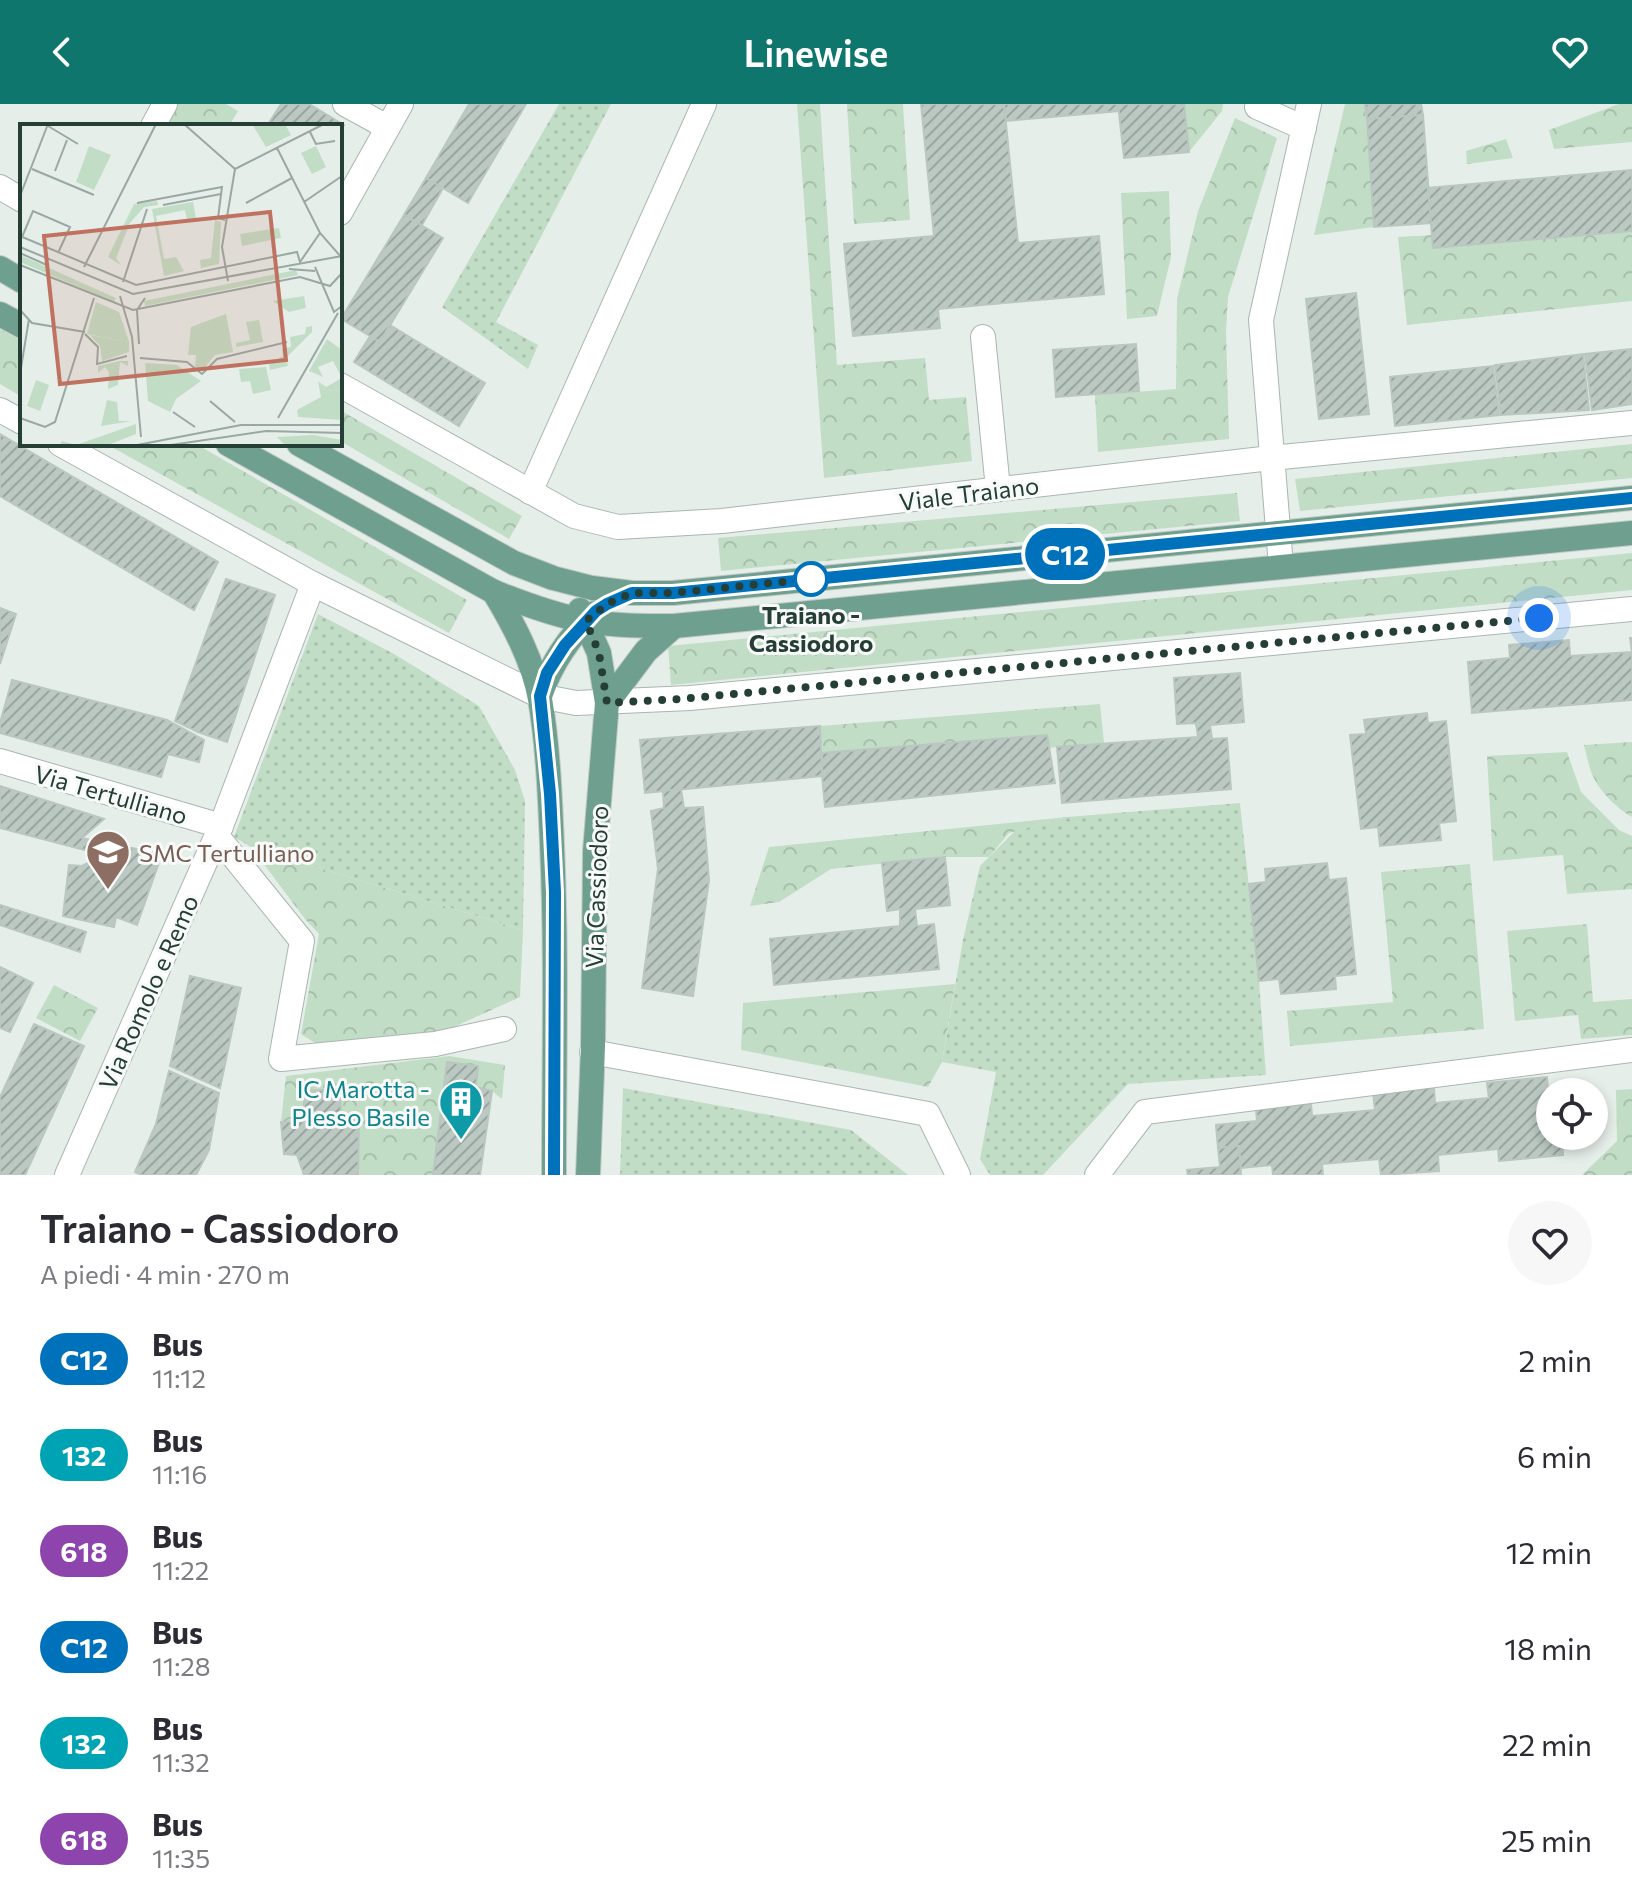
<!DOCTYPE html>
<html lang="it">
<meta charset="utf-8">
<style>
:root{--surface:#fff;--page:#f7f7f7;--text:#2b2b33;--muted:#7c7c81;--accent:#0f766e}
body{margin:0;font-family:Commissioner,sans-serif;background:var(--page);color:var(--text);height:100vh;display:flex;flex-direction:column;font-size:30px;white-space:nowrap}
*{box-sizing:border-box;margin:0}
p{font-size:26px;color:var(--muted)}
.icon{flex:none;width:44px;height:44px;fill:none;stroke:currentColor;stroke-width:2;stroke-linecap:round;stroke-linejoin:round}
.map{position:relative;height:1071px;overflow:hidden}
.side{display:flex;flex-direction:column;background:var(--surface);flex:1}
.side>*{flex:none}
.badge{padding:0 16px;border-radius:26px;font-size:28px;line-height:52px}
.buttons{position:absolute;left:1536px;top:974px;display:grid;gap:16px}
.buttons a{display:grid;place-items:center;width:72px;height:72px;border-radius:50%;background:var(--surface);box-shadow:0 4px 12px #0003;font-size:40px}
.you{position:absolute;width:40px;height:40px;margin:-20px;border:6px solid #fff;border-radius:50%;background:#1a73e8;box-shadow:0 0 0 12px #1a73e833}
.map>.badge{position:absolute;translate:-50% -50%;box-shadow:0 0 0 4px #fff}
.round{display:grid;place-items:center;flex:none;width:84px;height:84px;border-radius:42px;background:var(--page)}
.summary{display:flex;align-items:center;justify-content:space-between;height:136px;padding:0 40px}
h1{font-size:38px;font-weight:600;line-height:60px}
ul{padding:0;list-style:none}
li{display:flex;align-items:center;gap:24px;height:96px;padding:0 40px}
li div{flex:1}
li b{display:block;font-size:30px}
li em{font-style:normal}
li .badge{min-width:88px;font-weight:700;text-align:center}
header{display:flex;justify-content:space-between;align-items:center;height:104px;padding:0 40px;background:var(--accent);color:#fff;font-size:36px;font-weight:600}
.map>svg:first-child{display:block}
.grass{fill:url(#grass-dots)}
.park{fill:url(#park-crowns)}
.building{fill:url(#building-hatch);stroke:#b9c7c0;stroke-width:2}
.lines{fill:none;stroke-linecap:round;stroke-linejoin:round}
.minor-casing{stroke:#a9b6b0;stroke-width:26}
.major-casing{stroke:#c2c9c7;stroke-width:26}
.minor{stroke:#fff;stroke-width:24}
.major{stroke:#6fa08f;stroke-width:24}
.line-casing{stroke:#fff;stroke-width:18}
.line{stroke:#0072bc;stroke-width:12}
.walk{stroke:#263f36;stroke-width:8;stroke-dasharray:0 14.4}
.stop-dot{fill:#fff;stroke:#0072bc;stroke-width:4}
.labels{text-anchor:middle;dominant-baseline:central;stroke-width:6;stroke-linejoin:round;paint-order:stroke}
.street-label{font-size:24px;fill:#263f36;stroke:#f7faf8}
.stop-label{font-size:24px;font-weight:bold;fill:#263f36;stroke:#f7faf8}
.education-label{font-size:24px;fill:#785e54;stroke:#f7faf8;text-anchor:start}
.culture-label{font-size:24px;fill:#0d838f;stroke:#f7faf8;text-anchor:end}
.inset-road{fill:none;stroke:#99a8a2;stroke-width:2}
.view{fill:#c07261;fill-opacity:0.15;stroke:#c07261;stroke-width:4}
.inset-edge{fill:none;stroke:#263f36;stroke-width:4}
</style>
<header><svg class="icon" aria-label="back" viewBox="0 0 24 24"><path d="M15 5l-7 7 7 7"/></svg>Linewise<svg class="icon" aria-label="heart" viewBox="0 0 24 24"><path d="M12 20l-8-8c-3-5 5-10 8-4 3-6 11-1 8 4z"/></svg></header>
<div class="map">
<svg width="1632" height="1071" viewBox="0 0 1632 1071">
<defs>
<pattern id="grass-dots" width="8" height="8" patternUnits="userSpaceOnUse" patternTransform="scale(2)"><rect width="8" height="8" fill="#c2ddc6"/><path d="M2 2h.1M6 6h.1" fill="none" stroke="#a7bfab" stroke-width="1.8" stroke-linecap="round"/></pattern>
<pattern id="park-crowns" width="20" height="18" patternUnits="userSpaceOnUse" patternTransform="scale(2)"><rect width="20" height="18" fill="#c2ddc6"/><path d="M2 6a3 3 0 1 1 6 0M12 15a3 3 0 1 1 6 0" fill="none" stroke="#a7bfab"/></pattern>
<pattern id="building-hatch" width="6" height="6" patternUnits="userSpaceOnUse" patternTransform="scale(2)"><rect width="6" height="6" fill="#bcc9c3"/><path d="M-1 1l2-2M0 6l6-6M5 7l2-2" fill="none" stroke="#99a59f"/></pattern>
</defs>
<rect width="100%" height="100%" fill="#e6eeea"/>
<g class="grass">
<polygon points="559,0 611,0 496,218 538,241 528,265 442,203"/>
<polygon points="318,510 394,550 479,602 515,666 525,697 523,826 251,743 234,733"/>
<polygon points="1240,699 1259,877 1266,971 1128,980 1043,1071 990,1071 980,1055 996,968 942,958 963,836 980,762 1015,727 1067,713"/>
<polygon points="623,984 851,1026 908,1071 620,1071"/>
</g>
<g class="park">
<polygon points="178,0 226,0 238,7 229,22 165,22"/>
<polygon points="797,0 820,0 837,261 925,254 929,296 966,293 972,357 824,374"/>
<polygon points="847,0 903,0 910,116 854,120"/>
<polygon points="1184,0 1223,0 1222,7 1189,48"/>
<polygon points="1345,0 1365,0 1374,123 1314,131"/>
<polygon points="1619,0 1632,0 1632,38 1554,45 1549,26"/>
<polygon points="1235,14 1277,34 1228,193 1226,227 1229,335 1098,348 1095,291 1176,285 1177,195 1198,107"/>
<polygon points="1506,35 1513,54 1467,60 1466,47"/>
<polygon points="1169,87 1171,153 1157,212 1127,215 1121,89"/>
<polygon points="1632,127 1632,197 1407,221 1398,133 1432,131 1433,144"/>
<polygon points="0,225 22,237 22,293 0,280"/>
<polygon points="340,306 522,412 509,435 340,337"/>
<polygon points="106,340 196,340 467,496 449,529"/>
<polygon points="1632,340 1632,374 1300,407 1295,375"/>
<polygon points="1237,389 1240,417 721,467 718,434"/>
<polygon points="1632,449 1632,486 671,581 668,542"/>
<polygon points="1100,600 1104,639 1048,644 822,649 820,622"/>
<path d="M1632,638V713C1618,705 1601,689 1594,674C1589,665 1587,652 1584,641Z"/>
<polygon points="1567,648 1581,688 1619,726 1632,732 1632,785 1567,790 1563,751 1493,757 1487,652"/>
<polygon points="1067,713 1009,729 989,753 945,753 831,765 779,798 750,802 769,743"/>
<polygon points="251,743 523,826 520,893 447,926 318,941 301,930 319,830 305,815"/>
<polygon points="1470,760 1484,925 1290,942 1287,907 1393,898 1381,768"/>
<polygon points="1587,820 1593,898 1632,895 1632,931 1581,935 1578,911 1515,917 1507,827"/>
<polygon points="955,880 942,958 928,983 741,946 743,899"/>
<polygon points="54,881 98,904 80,937 36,914"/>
<polygon points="449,952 505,961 502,995 492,987 476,983 478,962 447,958 433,1071 358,1071 359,1016 341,1014 340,985 304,1017 281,1018 286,972"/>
<polygon points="1632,985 1632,1071 1582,1071 1617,1037 1616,986"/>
</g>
<g class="building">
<polygon points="281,0 309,0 344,21 340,28 340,22 267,22"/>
<polygon points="469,0 526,0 468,99 426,74"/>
<polygon points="921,0 1004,0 1018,139 1099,132 1104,190 938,205 940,224 853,232 844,140 934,132"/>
<polygon points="1004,0 1118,0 1119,7 1006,17"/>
<polygon points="1118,0 1184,0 1189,48 1124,54"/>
<polygon points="1365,0 1421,0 1423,11 1367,15"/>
<polygon points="1423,11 1431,119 1374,123 1367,15"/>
<polygon points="1632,66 1632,127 1433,144 1428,84"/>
<polygon points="426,74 443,84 422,121 404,111"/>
<polygon points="404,111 443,134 380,238 341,215"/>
<polygon points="1356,189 1369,310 1319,315 1306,195"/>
<polygon points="390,221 485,279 459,322 354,258 370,232 380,238"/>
<polygon points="1136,240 1139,287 1056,293 1053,246"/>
<polygon points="1632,245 1632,300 1592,306 1585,250"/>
<polygon points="1583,250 1589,306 1501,311 1495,261"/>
<polygon points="1493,262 1499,311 1395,322 1390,273"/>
<polygon points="0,330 218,458 194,506 0,392"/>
<polygon points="226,475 275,491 227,638 198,628 175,617"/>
<polygon points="0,504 16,510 0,560"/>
<polygon points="1630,534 1632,534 1632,596 1472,609 1468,558 1510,554 1509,541 1569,536 1570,552 1632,548"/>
<polygon points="1240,569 1244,618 1210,621 1212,635 1227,634 1231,685 1062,699 1057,643 1198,633 1196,619 1177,620 1174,574"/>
<polygon points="12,576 167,616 204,636 199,658 168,650 161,673 0,629 0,619"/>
<polygon points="1427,609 1428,619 1446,617 1456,717 1439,719 1441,736 1380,742 1378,723 1361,725 1350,631 1366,630 1364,616"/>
<polygon points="820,622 822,672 645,689 640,636"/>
<polygon points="1047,631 1055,679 825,703 822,672 822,649"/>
<polygon points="0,682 104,715 82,734 104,751 0,724"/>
<polygon points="681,685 684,704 703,703 709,776 693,892 642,884 658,765 651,707 664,704 663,687"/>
<polygon points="82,734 162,750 137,821 116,813 114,823 63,812 69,761 82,762 104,751"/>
<polygon points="945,753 950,801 915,805 917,822 934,820 939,865 774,881 770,835 900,822 900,805 887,807 882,759"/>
<polygon points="1327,759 1329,776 1346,774 1356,870 1335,872 1336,885 1281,890 1279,875 1259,877 1249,780 1266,778 1265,765"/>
<polygon points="0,801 86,828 80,848 0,821"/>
<polygon points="0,863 33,879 10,928 0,924"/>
<polygon points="190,872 241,884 220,984 170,962"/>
<polygon points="34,920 84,942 25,1071 0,1071 0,993"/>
<polygon points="447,958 478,962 476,983 492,987 480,1071 433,1071"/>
<polygon points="169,967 219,989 209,1046 196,1071 142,1071 135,1068 156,1020"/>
<polygon points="1547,973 1548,985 1590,981 1591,988 1550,988 1550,1032 1589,1032 1562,1034 1563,1051 1499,1057 1498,1045 1438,1051 1439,1067 1381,1071 1379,1055 1322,1060 1323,1071 1273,1071 1272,1061 1241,1064 1239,1042 1218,1044 1216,1021 1257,1017 1256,1005 1311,1000 1312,1012 1375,1006 1373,989 1434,983 1435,999 1489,994 1487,979"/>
<polygon points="340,985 341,1014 359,1016 358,1071 304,1071 297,1051 284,1050 281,1018 304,1017 304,987"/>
<polygon points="1239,1042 1241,1071 1188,1071 1187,1066 1220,1063 1218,1044"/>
</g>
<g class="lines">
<g class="minor-casing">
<g id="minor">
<polyline points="345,0 387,23"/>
<polyline points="1258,0 1257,3 1304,24"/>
<polyline points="153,22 165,0"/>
<polyline points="0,83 22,96"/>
<polyline points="340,109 401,0"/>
<polyline points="983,233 998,385"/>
<polyline points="340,281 574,412 618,423 722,417 1271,354 1632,319"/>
<polyline points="0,306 22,318"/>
<polyline points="60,340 313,480 540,592 576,599 690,594 1632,505"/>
<polyline points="530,388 704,0"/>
<polyline points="1281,462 1261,216 1309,0"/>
<polyline points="0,657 221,722"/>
<polyline points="217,732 302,837 281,955 435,940 504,925"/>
<polyline points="592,948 928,1010 958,1071"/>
<polyline points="67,1071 221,722 313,480"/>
<polyline points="1097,1071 1145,1008 1632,946"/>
</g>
</g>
<g class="major-casing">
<g id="major">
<polyline points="0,164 22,177"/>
<polyline points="0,210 22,222"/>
<path d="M228,340L494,488C524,500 554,511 585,517C615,522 644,522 674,522L1632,429"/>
<polyline points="299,340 514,459 553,474 592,484 632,489 673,489 1632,394"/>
<path d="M494,488C514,521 533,557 540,595C548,642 550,692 552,741C557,851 554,961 554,1071"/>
<polyline points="580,506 599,549 607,599"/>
<path d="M540,592C551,560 569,532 595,509"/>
<polyline points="588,1071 593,942 595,747 607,599 646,547 674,522"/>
</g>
</g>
<use href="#minor" class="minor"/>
<use href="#major" class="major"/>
</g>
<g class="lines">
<g class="line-casing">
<polyline id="line" points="554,1071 555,788 550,690 540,592 547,569 565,541 596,507 607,500 632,489 673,489 1632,394"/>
</g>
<use href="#line" class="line"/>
<polyline class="walk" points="811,475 673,489 632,489 607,500 586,517 599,549 607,599 681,595 1539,514"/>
</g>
<defs>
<g id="school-pin" transform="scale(2.3)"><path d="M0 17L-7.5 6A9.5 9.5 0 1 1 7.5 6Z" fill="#8d6e63" stroke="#f7faf8"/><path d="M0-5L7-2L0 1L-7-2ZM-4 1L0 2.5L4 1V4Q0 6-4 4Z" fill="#fff"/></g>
<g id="building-pin" transform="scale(2.3)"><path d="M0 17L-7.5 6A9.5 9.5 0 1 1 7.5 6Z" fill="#0f9aa8" stroke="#f7faf8"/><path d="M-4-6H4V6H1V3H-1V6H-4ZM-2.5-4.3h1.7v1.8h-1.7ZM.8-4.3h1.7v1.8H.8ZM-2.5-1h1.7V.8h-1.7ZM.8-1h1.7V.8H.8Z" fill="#fff"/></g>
</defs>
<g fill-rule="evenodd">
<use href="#school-pin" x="108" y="748"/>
<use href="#building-pin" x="461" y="998"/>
</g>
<circle class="stop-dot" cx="811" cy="475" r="16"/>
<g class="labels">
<g class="street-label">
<text transform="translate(969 389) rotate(-7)">Viale Traiano</text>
<text transform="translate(111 690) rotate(16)">Via Tertulliano</text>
<text transform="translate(596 783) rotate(-88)">Via Cassiodoro</text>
<text transform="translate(148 888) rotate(-66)">Via Romolo e Remo</text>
</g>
<g class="stop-label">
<text x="811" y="510">Traiano -<tspan x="811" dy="28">Cassiodoro</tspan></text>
</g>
<g class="education-label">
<text x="139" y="748">SMC Tertulliano</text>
</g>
<g class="culture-label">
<text x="430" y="984">IC Marotta -<tspan x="430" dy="28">Plesso Basile</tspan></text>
</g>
</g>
<g transform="translate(20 20)">
<rect width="322" height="322" fill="#e6eeea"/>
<path d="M232,0H265L271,11L246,23ZM137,77L138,81L124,83L110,99L96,134L101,141L88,133L114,80ZM76,178L99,188L109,218L67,210ZM206,190L213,228L195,231L182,247L175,243L176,231H168L171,203ZM125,239L157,241L181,257L156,275L150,288L128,277ZM298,257L307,267L322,266V296L278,293L277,286L301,273ZM293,311L322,316V322H266L257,313Z" fill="#c2ddc6"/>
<path d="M69,22L91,31L74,66L56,58ZM296,22L306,43L292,50L281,29ZM173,78L176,94L167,96L165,86L136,92L144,135L156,133L164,147L144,152L132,85ZM195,96L201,98L199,140L181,144L180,136L191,134ZM259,104L261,114L222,122L220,110ZM0,131L96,174L94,178L0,138ZM276,146L278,151L125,182L124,177ZM284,172L286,184L269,188L253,177ZM239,196L243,218L216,223V219L230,216L226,198ZM292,202V208L266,234L268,242L250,246L249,240L263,232L262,225L271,223L270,213L285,210L286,203ZM70,211L109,218V228L82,237L80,222ZM307,215L322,226V266L307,267L298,257L306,263L322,254L313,237L298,243L303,253L289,247ZM100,237H108V242L100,238L98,261L88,265L89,248L85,243L78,249V242ZM246,243L251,266L233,270L230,257L221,258L219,245ZM16,256L29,261L20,287L7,282ZM87,276L97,278L99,297H112L81,302ZM116,300V310L85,322H39L42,317L56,321Z" fill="#c2ddc6"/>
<path class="inset-road" d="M164,0L215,45M28,2L58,20M290,8L296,20L315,17M257,24L300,109L322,134M12,45L74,71M35,47L47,16M0,72L28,0M284,78L322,52M117,79L202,63L198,94L205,96M226,79L272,54M143,81L201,70M0,112L116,161L277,128L280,138L300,109M2,113L13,87L50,103L38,129M0,123L113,170L322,132M0,129L29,142M0,141L113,186L280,153L310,162L322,149M64,143L136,0M295,143L314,188L322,182M269,145L295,147M208,157L202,123L215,45L304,0M103,158L127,85M100,172L112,213L121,313M0,186L12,199L65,208M65,210L78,223L77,240L107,232M119,220L117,186L125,174M120,234L167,238L182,250L197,235L267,218M0,250L9,195M190,277L215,298M153,288L175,303M0,294L25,303L35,298L74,174M258,294L318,189M112,322L221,301H322M144,322L246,307L322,309"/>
<path class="view" d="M250,88L266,236L40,260L24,112Z"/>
<rect width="322" height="322" class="inset-edge"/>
</g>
</svg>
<div class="buttons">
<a><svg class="icon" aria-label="locate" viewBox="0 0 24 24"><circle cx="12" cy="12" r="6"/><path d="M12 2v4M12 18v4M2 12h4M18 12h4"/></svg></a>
</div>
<div class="you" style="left:1539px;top:514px"></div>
<b class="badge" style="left:1065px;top:450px;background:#0072bc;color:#fff">C12</b>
</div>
<section class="side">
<div class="summary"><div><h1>Traiano - Cassiodoro</h1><p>A piedi · 4 min · 270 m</p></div><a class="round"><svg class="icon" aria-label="heart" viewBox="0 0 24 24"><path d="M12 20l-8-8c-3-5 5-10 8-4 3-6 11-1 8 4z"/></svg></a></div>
<ul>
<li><span class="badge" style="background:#0072bc;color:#fff">C12</span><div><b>Bus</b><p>11:12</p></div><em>2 min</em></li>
<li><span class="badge" style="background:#00a3b4;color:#fff">132</span><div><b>Bus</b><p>11:16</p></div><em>6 min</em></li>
<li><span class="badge" style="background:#8e44ad;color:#fff">618</span><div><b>Bus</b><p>11:22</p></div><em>12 min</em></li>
<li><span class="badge" style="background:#0072bc;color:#fff">C12</span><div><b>Bus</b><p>11:28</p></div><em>18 min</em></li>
<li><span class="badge" style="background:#00a3b4;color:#fff">132</span><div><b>Bus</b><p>11:32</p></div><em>22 min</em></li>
<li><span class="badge" style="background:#8e44ad;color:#fff">618</span><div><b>Bus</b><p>11:35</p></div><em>25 min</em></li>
</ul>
</section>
